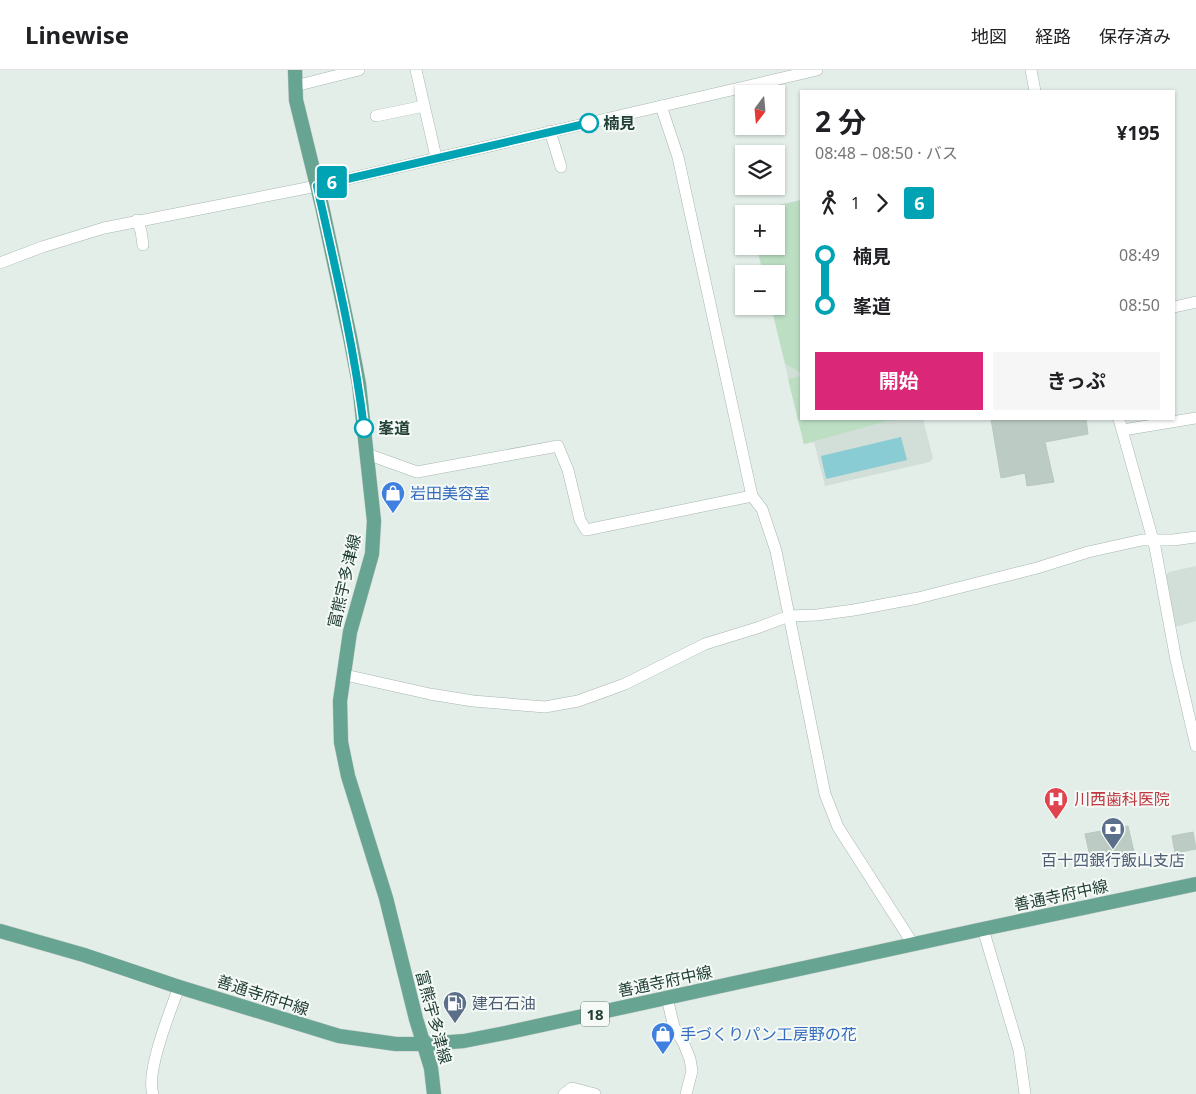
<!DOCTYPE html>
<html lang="ja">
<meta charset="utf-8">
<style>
:root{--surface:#fff;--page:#f6f6f6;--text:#202124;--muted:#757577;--line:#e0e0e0;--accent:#db2777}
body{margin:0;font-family:"Noto Sans","Noto Sans JP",sans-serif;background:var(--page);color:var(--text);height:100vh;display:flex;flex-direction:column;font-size:19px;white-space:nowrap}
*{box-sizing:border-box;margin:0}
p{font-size:16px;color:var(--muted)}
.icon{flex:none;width:28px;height:28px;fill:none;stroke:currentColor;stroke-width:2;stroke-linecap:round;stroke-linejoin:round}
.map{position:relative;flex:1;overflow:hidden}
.panel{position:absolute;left:800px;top:20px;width:375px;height:330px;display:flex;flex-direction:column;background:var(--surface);border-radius:0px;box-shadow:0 1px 4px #0004}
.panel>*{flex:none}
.badge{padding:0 10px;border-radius:4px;font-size:18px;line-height:32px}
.needle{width:32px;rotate:196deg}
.buttons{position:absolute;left:735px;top:15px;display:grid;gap:10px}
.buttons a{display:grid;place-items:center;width:50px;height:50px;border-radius:0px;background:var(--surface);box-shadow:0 1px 4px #0004;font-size:25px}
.map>.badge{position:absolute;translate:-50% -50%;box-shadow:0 0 0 2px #fff}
.legs{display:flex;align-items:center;gap:8px;height:55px;padding:0 15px;font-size:16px}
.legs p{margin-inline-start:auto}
.summary{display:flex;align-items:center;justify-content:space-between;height:85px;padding:0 15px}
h1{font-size:28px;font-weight:700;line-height:38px}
.cta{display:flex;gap:10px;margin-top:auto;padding:10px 15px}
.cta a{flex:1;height:58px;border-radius:0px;background:var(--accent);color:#fff;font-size:20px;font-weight:700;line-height:58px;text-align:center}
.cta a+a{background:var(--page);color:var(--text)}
ul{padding:0 15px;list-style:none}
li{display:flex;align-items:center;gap:18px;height:50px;font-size:19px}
li i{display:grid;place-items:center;width:8px;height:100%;margin:0 6px;background:currentColor}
li i::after{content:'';width:12px;height:12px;margin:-6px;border:4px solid;border-radius:50%;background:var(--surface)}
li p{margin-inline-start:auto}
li:first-child i{background:linear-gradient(#0000 50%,currentColor 0)}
li:last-child i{background:linear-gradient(currentColor 50%,#0000 0)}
header{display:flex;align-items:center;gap:30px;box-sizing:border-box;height:70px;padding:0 25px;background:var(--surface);border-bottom:1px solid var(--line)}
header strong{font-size:24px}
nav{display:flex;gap:28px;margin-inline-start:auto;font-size:18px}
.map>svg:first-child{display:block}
.built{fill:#d2ded8}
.green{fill:#bcdfc4}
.water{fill:#8accd4}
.building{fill:#bcccc4;stroke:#b6c8bf}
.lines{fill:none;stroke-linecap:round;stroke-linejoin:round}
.minor-casing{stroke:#a6b6b0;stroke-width:12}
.major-casing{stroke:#c1cac7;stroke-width:15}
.minor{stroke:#fff;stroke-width:11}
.major{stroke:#67a491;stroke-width:14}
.line-1-casing{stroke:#fff;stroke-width:11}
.line-1{stroke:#00a3b4;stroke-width:8}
.stop-1-dot{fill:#fff;stroke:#00a3b4;stroke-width:2.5}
.labels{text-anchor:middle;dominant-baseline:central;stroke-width:4;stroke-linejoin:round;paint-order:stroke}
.shield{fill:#f5faf7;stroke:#617870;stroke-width:1}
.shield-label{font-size:15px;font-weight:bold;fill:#224036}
.stop-label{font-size:16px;font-weight:bold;fill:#224036;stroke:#f5faf7;text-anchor:start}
.shop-label{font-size:16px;fill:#366cbe;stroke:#f5faf7;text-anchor:start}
.street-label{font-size:16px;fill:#224036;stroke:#f5faf7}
.health-label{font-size:16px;fill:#be3a42;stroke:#f5faf7;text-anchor:start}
.service-label{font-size:16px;fill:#4e5e75;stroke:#f5faf7}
</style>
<header>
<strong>Linewise</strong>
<nav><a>地図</a><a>経路</a><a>保存済み</a></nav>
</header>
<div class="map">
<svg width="1196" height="1024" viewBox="0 0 1196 1024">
<rect width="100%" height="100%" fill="#e4eee9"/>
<g class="built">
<polygon points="801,130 801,349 923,349 933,388 930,392 825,416 814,372 804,374 771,236 776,236 776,204 763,204 757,176 776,176 776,144 749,142"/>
<polygon points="1196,496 1196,551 1176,557 1166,505 1169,502"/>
</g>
<g class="green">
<polygon points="801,130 801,303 785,293 771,236 776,236 776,204 763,204 757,176 776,176 776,144 749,142"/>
<polygon points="801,306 801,349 894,349 804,374 788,309"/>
</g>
<polygon class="water" points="901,367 907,390 826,409 821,386"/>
<g class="building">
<polygon points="991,349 1086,349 1088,364 1045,372 1054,412 1027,416 1025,403 1001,408"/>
<polygon points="1128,756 1134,782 1091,791 1085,764"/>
<polygon points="1193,762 1196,779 1175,783 1172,766"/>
</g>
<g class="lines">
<g class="minor-casing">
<g id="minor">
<polyline points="416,0 436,87"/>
<polyline points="1031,0 1035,21"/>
<polyline points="295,16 359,0"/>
<polyline points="661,36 678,87 752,426 762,439 776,481 825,724 838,757 913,874"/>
<polyline points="376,46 424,36"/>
<polyline points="550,61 561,97"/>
<polyline points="137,150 141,161 143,175"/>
<polyline points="0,193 42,177 104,158 317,116 817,0"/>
<polyline points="1174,237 1196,232"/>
<polyline points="1119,349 1155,477 1176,590 1196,676"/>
<polyline points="1123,360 1196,348"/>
<polyline points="367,384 417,402 558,376 568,400 580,450 586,460 752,426"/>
<polyline points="345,605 430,624 473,631 545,637 578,631 625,614 705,574 760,557 789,546 817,545 854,540 918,528 1037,498 1088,482 1142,470 1173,470 1196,467"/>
<polyline points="983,859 1019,980 1025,1024"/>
<polyline points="667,928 674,957 684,974 690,989 692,1001 686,1024"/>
<path d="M153,1024C145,1003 171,939 179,917"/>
<polyline points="564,1024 572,1018 595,1024"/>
</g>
</g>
<g class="major-casing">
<g id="major">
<polyline points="295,0 296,30 322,136 350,267 359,314 374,451 372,484 350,562 340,631 341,672 348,706 386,828 416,949 431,998 434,1024"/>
<polyline points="0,861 84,885 179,917 339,966 396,974 424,974 464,971 505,963 983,859 1196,814"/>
</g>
</g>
<use href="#minor" class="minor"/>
<use href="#major" class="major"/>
</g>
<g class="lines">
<g class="line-1-casing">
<path id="line-1" d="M364,358C354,276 335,196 317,116L589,53"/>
</g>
<use href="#line-1" class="line-1"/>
</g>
<defs>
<g id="shop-pin" transform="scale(1.25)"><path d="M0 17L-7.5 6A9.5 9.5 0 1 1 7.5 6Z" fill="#3f7fe0" stroke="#f5faf7"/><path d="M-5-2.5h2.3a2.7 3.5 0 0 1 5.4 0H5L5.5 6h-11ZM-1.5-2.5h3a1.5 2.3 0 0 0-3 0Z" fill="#fff"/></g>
<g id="hospital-pin" transform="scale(1.25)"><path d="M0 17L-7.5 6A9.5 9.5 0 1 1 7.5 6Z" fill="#e0444e" stroke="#f5faf7"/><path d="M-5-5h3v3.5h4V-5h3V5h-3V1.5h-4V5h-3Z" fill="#fff"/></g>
<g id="bank-pin" transform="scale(1.25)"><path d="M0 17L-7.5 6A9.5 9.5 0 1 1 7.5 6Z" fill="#5c6f8a" stroke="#f5faf7"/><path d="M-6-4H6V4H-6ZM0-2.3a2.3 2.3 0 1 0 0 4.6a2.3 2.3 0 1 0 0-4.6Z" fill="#fff"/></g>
<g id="fuel-pin" transform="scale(1.25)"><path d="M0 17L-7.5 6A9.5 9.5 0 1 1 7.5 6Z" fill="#5c6f8a" stroke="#f5faf7"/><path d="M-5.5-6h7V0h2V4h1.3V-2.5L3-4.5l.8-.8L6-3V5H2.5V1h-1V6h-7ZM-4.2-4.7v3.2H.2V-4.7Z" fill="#fff"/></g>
</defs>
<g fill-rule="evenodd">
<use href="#shop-pin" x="393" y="423"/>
<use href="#hospital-pin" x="1056" y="729"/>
<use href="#bank-pin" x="1113" y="759"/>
<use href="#fuel-pin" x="455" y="933"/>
<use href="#shop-pin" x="663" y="964"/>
</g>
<g class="stop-1-dot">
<circle cx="589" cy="53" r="9"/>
<circle cx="364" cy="358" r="9"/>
</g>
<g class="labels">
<rect class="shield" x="581" y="931.5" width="28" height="25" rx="4"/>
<g class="shield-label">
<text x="595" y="944">18</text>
</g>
<g class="stop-label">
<text x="603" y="53">楠見</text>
<text x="378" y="358">峯道</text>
</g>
<g class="shop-label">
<text x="410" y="423">岩田美容室</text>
<text x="680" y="964">手づくりパン工房野の花</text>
</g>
<g class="street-label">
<text transform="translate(344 511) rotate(-77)">富熊宇多津線</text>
<text transform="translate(1061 825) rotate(-12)">善通寺府中線</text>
<text transform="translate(665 911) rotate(-12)">善通寺府中線</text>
<text transform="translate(263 925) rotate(18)">善通寺府中線</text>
<text transform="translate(434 947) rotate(75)">富熊宇多津線</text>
</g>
<g class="health-label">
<text x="1074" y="729">川西歯科医院</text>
</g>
<g class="service-label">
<text x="1113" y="790">百十四銀行飯山支店</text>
<text x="472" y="933" text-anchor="start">建石石油</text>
</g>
</g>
</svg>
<div class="buttons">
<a><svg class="needle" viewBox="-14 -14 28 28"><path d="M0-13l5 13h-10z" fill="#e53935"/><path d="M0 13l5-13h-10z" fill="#757577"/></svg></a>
<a><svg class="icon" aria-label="layers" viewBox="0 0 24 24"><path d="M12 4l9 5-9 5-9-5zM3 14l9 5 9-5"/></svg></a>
<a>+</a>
<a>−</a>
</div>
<b class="badge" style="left:332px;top:112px;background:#00a3b4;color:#fff">6</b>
<section class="panel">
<div class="summary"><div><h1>2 分</h1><p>08:48 – 08:50 · バス</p></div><b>¥195</b></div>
<div class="legs"><svg class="icon" aria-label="walk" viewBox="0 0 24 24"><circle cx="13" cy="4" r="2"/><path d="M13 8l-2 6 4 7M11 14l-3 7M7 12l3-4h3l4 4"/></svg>1<svg class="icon" aria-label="forward" viewBox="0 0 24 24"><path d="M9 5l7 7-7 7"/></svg><b class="badge" style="background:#00a3b4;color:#fff">6</b></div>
<ul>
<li><i style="color:#00a3b4"></i><b>楠見</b><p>08:49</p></li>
<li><i style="color:#00a3b4"></i><b>峯道</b><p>08:50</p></li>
</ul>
<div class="cta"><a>開始</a><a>きっぷ</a></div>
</section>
</div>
